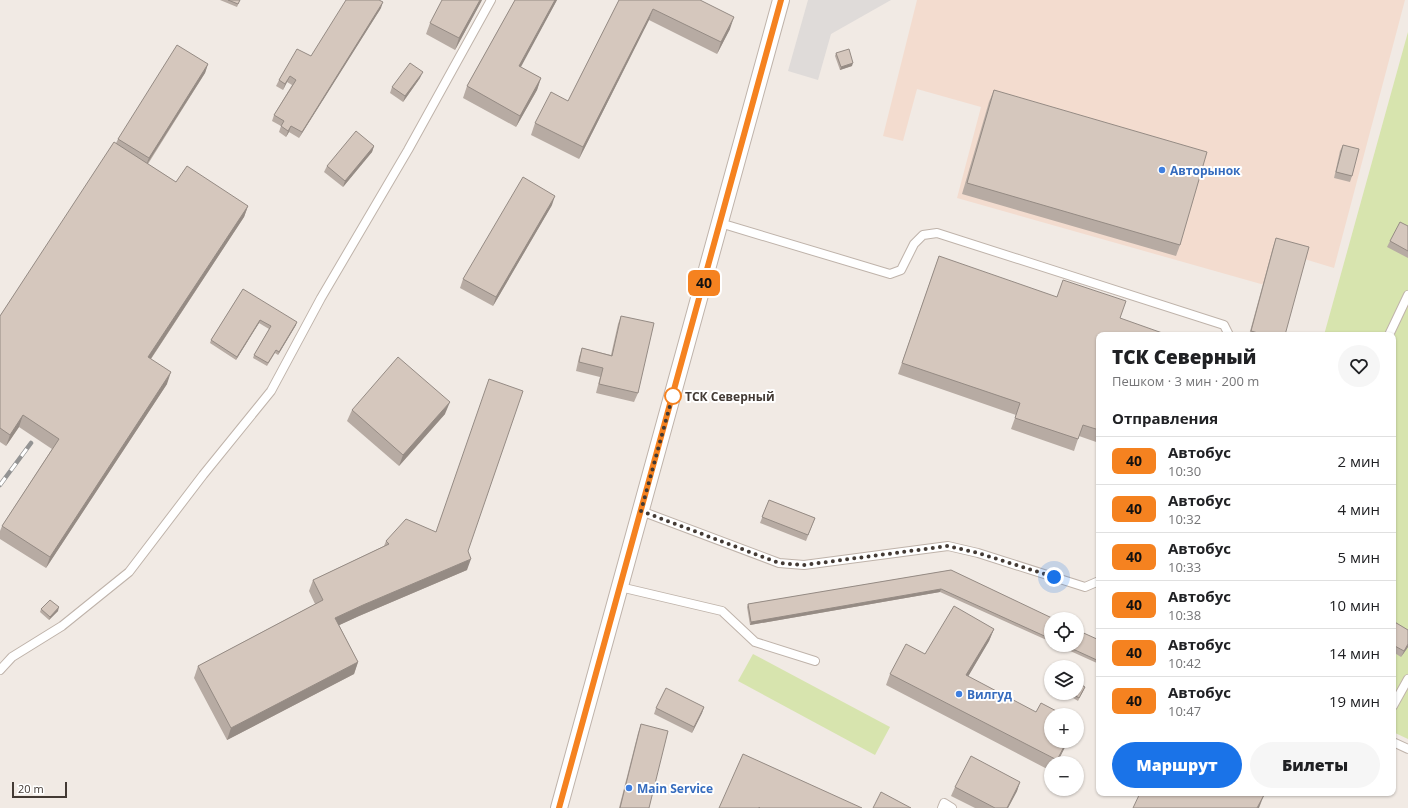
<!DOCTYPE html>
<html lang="ru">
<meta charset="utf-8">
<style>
:root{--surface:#fff;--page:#f6f6f6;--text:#202124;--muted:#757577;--line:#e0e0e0;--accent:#1a73e8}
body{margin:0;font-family:"Open Sans",sans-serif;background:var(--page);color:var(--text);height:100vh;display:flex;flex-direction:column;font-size:15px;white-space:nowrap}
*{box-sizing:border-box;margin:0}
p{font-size:13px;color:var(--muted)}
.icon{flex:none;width:22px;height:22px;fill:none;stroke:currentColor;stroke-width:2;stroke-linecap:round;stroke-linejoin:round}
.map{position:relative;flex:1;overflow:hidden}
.side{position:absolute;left:1096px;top:332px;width:300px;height:464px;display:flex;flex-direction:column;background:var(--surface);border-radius:8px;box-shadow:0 1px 3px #0004}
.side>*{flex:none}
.badge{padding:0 8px;border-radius:6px;font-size:14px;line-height:26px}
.fabs{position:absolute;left:1044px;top:612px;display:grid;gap:8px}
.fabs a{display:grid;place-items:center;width:40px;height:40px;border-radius:50%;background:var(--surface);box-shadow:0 1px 3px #0004;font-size:20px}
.scale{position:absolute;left:12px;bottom:10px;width:55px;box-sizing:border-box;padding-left:4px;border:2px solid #433a34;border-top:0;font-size:11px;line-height:14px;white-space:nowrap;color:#433a34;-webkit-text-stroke:3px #fff;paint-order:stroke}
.you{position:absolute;width:20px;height:20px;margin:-10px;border:3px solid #fff;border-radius:50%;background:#1a73e8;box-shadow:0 0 0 6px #1a73e833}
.map>.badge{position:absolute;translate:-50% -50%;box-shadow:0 0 0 2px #fff}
h2{padding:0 16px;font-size:15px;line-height:36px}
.round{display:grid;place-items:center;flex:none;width:42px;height:42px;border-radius:21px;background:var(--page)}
.overview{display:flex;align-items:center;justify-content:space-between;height:68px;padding:0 16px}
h1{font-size:19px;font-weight:800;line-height:30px}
.action{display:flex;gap:8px;margin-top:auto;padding:8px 16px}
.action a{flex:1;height:46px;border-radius:24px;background:var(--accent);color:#fff;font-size:16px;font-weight:800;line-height:46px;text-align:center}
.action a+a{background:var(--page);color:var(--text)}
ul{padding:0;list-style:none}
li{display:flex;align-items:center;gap:12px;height:48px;padding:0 16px;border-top:1px solid var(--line)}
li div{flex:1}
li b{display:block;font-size:15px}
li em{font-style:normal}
li .badge{min-width:44px;font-weight:700;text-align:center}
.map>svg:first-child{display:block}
.commercial{fill:#f3dccf}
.green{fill:#d7e4ae}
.parking{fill:#dfdbd9}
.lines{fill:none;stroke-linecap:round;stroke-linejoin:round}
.service-casing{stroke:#bfb3aa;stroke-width:10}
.minor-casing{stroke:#bfb3aa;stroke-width:18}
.service{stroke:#fff;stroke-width:8}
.minor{stroke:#fff;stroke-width:16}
.rail-casing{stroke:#939393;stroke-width:4.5}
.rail{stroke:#fff;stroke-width:3;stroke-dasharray:9;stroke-linecap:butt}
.wall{fill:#b7aba3}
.shaded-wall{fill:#958b84}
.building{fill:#d5c7bd;stroke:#958b84}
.line-casing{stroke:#fff;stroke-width:9}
.line{stroke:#f58220;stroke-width:6}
.walk{stroke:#433a34;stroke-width:4;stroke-dasharray:0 7.2}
.shop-dot{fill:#3f7fe0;stroke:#fff;stroke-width:1.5}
.stop-dot{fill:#fff;stroke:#f58220;stroke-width:2}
.labels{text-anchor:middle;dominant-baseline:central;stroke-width:4;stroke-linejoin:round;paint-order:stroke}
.shop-label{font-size:12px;font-weight:bold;fill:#366cbe;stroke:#fff;text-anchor:start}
.stop-label{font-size:12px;font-weight:bold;fill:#433a34;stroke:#fff;text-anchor:start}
</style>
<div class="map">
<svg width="1408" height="808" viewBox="0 0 1408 808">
<rect width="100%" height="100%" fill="#f1eae4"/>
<polygon class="commercial" points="917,0 1405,0 1334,268 1278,251 1268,286 957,198 981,107 917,89 903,141 883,136"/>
<g class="green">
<polygon points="1408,32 1408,739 1393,732 1393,335 1324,335"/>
<polygon points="753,654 890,727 875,755 738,681"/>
</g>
<polygon class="parking" points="808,0 891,0 831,34 818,80 788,71"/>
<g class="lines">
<g class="service-casing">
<g id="service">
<polyline points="720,223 890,274 901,270 914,244 923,235 937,233 1224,325 1229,335"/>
<polyline points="1389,335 1408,295"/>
<polyline points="641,511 779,563 804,565 948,546 978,553 1085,587 1099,581"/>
<polyline points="620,587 722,611 755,642 815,661"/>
<polyline points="0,670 12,657 62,626 129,572 203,475 271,391 321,298 408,150 491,0"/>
<polyline points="1393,706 1408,679"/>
<polyline points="1393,742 1408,749"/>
<polyline points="942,808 944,803 952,808"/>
</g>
</g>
<g class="minor-casing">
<polyline id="minor" points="559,808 781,0"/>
</g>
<use href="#service" class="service"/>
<use href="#minor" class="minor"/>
<g class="rail-casing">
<polyline id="rail" points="0,485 31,443"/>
</g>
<use href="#rail" class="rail"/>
</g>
<g class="wall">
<polygon points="220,0 240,0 237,7"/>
<polygon points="482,0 455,50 426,34 430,23"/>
<polygon points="515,0 557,0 520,67 541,78 537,90 516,127 463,98 467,86"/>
<polygon points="619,0 730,29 717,54 649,20 579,159 531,135 535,123 568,101"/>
<polygon points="381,8 299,138 289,132 286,137 279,132 281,126 272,121 274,115 292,85 287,82 283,90 276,86 279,80 311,56"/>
<polygon points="836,53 852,66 840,70 835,56"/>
<polygon points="208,64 205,73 148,164 176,182 248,206 244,217 151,359 167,384 46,568 0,539 0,531 2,526 52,449 19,427 6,446 0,442 0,316 116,143 118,139"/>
<polygon points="420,78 403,102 390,93 392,87"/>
<polygon points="994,90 1180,245 1176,256 962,194 989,102"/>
<polygon points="1343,145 1352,176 1350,182 1334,178 1340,151"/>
<polygon points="374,146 372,152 343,187 324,172 327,166"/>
<polygon points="552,205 493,306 460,288 463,279"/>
<polygon points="1408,226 1408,258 1387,247 1390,241"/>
<polygon points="1276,238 1285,335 1249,335 1273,247"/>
<polygon points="939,256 1099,335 1099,443 1079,436 1074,451 1011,429 1016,415 898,374"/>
<polygon points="243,289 296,325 278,355 275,353 267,366 253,358 254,355 269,329 259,323 236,360 210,343 211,340"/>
<polygon points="621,316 638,393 634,402 596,393 600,377 576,371 579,357 582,348 611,355 618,324"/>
<polygon points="352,410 445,414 399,466 347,421"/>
<polygon points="769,500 815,518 806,541 760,523"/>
<polygon points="386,541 468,551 467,570 359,616 339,625 358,662 354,674 227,740 194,678 198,666 315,604 309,591 313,580 384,546"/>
<polygon points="951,570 1051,619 1051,642 940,592 750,625 747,607 748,604"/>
<polygon points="41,609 58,611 49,620 40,612"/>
<polygon points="1393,621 1408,630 1408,647 1401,657 1393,652"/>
<polygon points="994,629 989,641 968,676 1068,741 1057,763 1051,763 1051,771 886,685 890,674 925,654"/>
<polygon points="1099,640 1099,664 1057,645 1077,645"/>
<polygon points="1085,687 1078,701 1065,693 1077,693"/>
<polygon points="704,707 702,713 692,733 654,714 656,708"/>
<polygon points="641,724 649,808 619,808 638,733"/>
<polygon points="1020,782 1017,791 1008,808 975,808 951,796 955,787"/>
</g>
<g class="shaded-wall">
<polygon points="480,0 482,0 455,50 459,38"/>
<polygon points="555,0 557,0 515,78 519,66"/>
<polygon points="383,2 381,8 299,138 302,132"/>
<polygon points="653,9 649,20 579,159 583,147"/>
<polygon points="734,17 730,29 717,54 721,42"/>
<polygon points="853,63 852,66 840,70 841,67"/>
<polygon points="208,64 205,73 145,167 149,158"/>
<polygon points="423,72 420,78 403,102 405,96"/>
<polygon points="290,76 283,90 285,84"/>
<polygon points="541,78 537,90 516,127 520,116"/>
<polygon points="291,126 289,132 286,137 288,131"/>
<polygon points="374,146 372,152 343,187 345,181"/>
<polygon points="555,196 552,205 493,306 496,297"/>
<polygon points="248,206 244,217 144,369 148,357"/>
<polygon points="260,320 259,323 236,360 237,357"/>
<polygon points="297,322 296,325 278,355 279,352"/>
<polygon points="171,372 167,384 46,568 50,557"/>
<polygon points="450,402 445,414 399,466 403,455"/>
<polygon points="23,415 19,427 6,446 10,435"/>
<polygon points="471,559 467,570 359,616 331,629 335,618 363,605"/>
<polygon points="941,589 940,592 750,625 751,622"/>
<polygon points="59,607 58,611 49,620 50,617"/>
<polygon points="994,629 989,641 962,687 966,675"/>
<polygon points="1408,644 1408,647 1401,657 1404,651"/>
<polygon points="358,662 354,674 227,740 231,728"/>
<polygon points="704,707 702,713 692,733 694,727"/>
<polygon points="1067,741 1068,741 1057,763 1056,763"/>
<polygon points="1020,782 1017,791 1008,808 1007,808"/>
<polygon points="1264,795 1259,808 1257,808"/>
</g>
<g class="building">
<polygon points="228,0 240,0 238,4"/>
<polygon points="346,0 379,0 383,2 302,132 291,126 288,131 281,126 284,121 274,115 296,80 290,76 285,84 279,80 297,49 311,56"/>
<polygon points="442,0 480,0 459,38 430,23"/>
<polygon points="515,0 555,0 519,66 541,78 520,116 467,86"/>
<polygon points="619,0 700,0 734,17 721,42 653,9 583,147 535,123 551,92 568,101"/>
<polygon points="177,45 208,64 149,158 118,139"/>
<polygon points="849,49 853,63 841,67 836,53"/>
<polygon points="410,63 423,72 405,96 392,87"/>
<polygon points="994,90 1207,152 1180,245 967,183"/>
<polygon points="356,131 374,146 345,181 327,166"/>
<polygon points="114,142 176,182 187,166 248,206 148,357 171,372 50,557 2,526 59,439 23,415 10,435 0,428 0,316"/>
<polygon points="1343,145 1359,149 1352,176 1336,172"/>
<polygon points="523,177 555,196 496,297 463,279"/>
<polygon points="1400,222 1408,226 1408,251 1390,241"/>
<polygon points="1276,238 1309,247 1285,335 1265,335 1251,331"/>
<polygon points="939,256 1057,297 1063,280 1126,301 1120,318 1168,335 1099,335 1099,430 1083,425 1078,439 1015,418 1020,403 902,363"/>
<polygon points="243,289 297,322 279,352 276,350 268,363 254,355 271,326 260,320 237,357 211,340"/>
<polygon points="621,316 654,323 638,393 599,384 603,368 579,362 582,348 612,356"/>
<polygon points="398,357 450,402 403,455 352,410"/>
<polygon points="489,379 523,391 468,551 471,559 363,605 335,618 358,662 231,728 198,666 323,600 313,580 389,544 386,541 406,519 436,532"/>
<polygon points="769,500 815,518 808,535 762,517"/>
<polygon points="951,570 1054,619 1051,619 1051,639 941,589 751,622 748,604"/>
<polygon points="50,600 59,607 50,617 41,609"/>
<polygon points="954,606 994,629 966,675 1036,712 1041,703 1064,715 1051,715 1051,741 1067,741 1057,760 890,674 906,644 925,654"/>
<polygon points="1393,621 1408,630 1408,644 1404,651 1393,645"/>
<polygon points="1077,630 1099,640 1099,661 1064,645 1077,645"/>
<polygon points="1077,682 1085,687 1079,698 1071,693 1077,693"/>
<polygon points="666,688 704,707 694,727 656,708"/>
<polygon points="641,724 668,731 649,808 620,808"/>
<polygon points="743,754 862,808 760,808 759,807 759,808 719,808"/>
<polygon points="971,756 1020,782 1007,808 995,808 955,787"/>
<polygon points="881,792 911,808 873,808"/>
<polygon points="1140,793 1261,793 1264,795 1257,808 1133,808"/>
</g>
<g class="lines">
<g class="line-casing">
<polyline id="line" points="559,808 781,0"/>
</g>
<use href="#line" class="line"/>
<polyline class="walk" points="673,396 674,391 641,511 779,563 804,565 948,546 978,553 1054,577"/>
</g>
<g class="shop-dot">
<circle cx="1162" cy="170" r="4"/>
<circle cx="959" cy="694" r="4"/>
<circle cx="629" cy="788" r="4"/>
</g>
<circle class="stop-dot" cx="673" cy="396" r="8"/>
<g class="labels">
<g class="shop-label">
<text x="1170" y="170">Авторынок</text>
<text x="967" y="694">Вилгуд</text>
<text x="637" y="788">Main Service</text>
</g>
<g class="stop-label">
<text x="685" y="396">ТСК Северный</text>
</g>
</g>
</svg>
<div class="fabs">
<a><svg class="icon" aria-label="locate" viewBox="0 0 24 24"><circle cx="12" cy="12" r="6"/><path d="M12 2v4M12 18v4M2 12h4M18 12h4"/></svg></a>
<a><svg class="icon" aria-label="layers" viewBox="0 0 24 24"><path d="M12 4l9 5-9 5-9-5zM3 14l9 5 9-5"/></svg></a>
<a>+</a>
<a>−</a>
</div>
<div class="scale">20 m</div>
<div class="you" style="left:1054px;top:577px"></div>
<b class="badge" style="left:704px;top:283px;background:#f58220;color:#111">40</b>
<section class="side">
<div class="overview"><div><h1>ТСК Северный</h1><p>Пешком · 3 мин · 200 m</p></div><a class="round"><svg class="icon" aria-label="heart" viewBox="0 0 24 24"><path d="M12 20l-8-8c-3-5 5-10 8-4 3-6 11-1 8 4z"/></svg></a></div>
<h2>Отправления</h2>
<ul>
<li><span class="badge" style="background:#f58220;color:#111">40</span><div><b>Автобус</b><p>10:30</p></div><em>2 мин</em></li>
<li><span class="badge" style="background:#f58220;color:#111">40</span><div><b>Автобус</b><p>10:32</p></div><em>4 мин</em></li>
<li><span class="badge" style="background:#f58220;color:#111">40</span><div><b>Автобус</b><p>10:33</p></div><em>5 мин</em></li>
<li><span class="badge" style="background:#f58220;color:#111">40</span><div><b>Автобус</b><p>10:38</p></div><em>10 мин</em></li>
<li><span class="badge" style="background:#f58220;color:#111">40</span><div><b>Автобус</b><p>10:42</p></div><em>14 мин</em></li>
<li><span class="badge" style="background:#f58220;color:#111">40</span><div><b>Автобус</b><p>10:47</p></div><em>19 мин</em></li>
</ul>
<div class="action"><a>Маршрут</a><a>Билеты</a></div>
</section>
</div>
